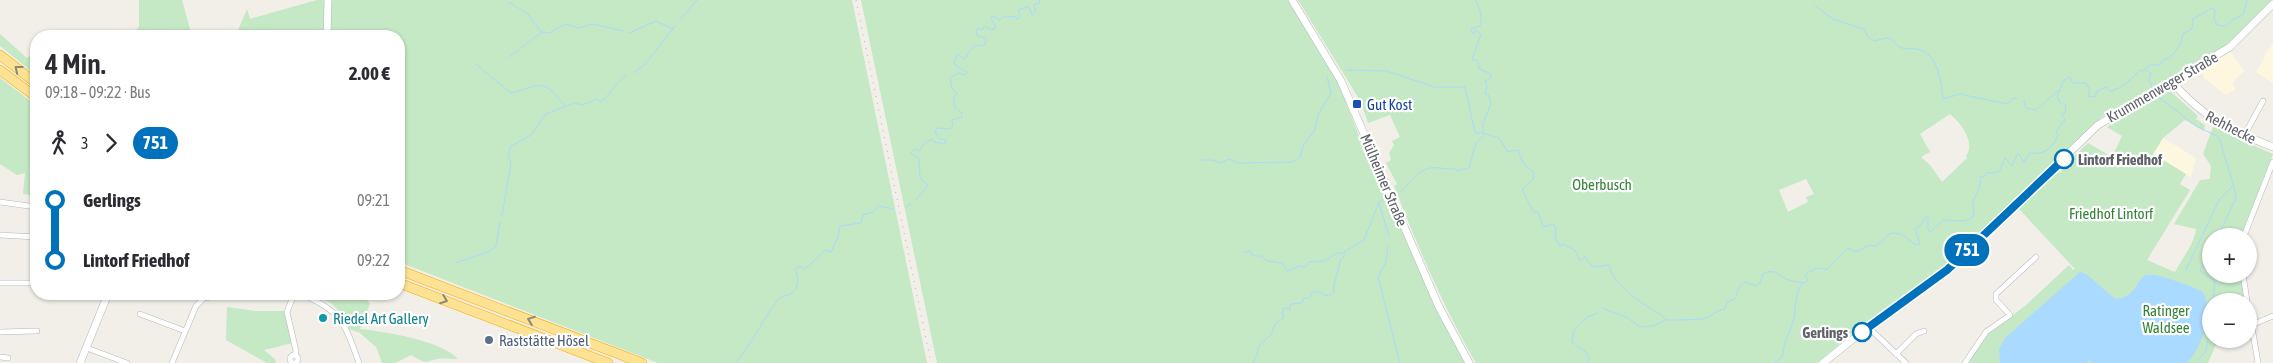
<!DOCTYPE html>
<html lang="de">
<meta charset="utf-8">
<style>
:root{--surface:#fff;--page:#f2f2f3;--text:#2b2b33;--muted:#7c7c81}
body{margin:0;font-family:"Asap Condensed",sans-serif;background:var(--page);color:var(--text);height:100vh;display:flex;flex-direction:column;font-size:19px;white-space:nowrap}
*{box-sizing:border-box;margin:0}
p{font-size:16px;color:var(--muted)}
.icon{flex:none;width:28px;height:28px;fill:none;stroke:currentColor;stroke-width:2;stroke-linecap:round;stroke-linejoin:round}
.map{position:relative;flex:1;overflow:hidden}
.details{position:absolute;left:30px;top:30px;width:375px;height:270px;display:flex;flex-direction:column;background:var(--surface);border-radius:20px;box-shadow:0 1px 4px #0004}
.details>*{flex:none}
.badge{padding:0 10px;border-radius:16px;font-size:18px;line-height:32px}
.tools{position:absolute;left:2202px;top:228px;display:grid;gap:10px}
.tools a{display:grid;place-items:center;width:55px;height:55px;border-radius:50%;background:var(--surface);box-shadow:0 1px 4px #0004;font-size:25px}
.map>.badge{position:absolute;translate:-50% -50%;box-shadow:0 0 0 2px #fff}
.legs{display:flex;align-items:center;gap:8px;height:55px;padding:0 15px;font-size:16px}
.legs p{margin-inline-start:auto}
.summary{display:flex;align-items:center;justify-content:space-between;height:85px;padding:0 15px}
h1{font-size:28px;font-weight:600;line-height:38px}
ul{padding:0 15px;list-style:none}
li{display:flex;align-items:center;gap:18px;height:60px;font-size:19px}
li i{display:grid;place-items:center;width:8px;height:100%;margin:0 6px;background:currentColor}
li i::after{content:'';width:12px;height:12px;margin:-6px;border:4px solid;border-radius:50%;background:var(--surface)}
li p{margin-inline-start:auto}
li:first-child i{background:linear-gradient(#0000 50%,currentColor 0)}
li:last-child i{background:linear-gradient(currentColor 50%,#0000 0)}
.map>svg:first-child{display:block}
.commercial{fill:#fef7e0}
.green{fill:#c5e8c5;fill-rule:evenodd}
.water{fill:#aadaff}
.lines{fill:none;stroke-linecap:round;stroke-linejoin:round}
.stream{stroke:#aadaff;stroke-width:1}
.street-casing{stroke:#b5b8bc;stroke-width:6}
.secondary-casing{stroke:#b6babf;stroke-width:8}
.highway-casing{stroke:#f9ab00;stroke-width:10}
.street{stroke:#fff;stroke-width:5}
.secondary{stroke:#fff;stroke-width:7}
.highway{stroke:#fde293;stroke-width:9}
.rail{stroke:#b6b7b8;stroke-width:1;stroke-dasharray:1 6;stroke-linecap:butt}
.oneway{stroke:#8e8975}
.line-1-casing{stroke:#fff;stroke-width:11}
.line-1{stroke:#0072bc;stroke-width:8}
.transit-dot{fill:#1a4fb4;stroke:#fff;stroke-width:2}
.stop-1-dot{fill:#fff;stroke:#0072bc;stroke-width:2.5}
.culture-dot{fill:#0f9aa8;stroke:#fff;stroke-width:2}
.service-dot{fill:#5c6f8a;stroke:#fff;stroke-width:2}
.labels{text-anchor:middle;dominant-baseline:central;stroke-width:4.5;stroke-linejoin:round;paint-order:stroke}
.street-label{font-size:15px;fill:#5f6368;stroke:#fff}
.transit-label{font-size:15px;fill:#164399;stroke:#fff;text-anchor:start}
.stop-label{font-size:15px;font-weight:bold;fill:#5f6368;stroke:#fff;text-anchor:start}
.park-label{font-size:15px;fill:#348238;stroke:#fff}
.culture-label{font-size:15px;fill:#0d838f;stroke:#fff;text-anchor:start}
.service-label{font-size:15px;fill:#4e5e75;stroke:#fff;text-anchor:start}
</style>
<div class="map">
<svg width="2273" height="363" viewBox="0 0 2273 363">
<rect width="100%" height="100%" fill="#f1efe8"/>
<g class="commercial">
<polygon points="2273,42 2273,83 2256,72"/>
<polygon points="2231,52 2244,71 2232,83 2236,89 2226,95 2205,79 2200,70"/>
<polygon points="2163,138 2196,158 2191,177 2153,154"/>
</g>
<g class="green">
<polygon points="139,0 182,0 190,29 189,36 142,36 135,31 139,27"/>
<polygon points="317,0 852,0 927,363 658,363 399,262 399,36 232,36 238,30 247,9 250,19"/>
<polygon points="861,0 1288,0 1338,81 1365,152 1371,158 1436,308 1465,363 937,363"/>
<path d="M1298,0H2273L2236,37L2219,50L2102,117L1948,265L1853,333L1817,363H1476C1443,306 1418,247 1394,186L1397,184L1386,163L1391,160L1389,153L1394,145L1392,141L1400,137L1390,115L1368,123L1361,102ZM1950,114C1961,123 1976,143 1966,156L1967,158L1942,182L1930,165L1921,157L1930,152L1920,134ZM1806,179L1814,194L1806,197L1808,202L1788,212L1779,190Z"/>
<polygon points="0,34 27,58 36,51 36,75 0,46"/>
<polygon points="0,78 36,105 36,196 23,194 25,173 17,175 0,164"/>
<path d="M2169,90L2198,116L2196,119L2205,125L2204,131L2185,120L2163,138L2153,154L2186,174L2180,184L2190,190L2147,260L2175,272C2182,258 2194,245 2196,229L2174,224L2200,180L2210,179L2211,166L2203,154L2214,124L2241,140L2273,154L2241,236H2211V274H2240L2245,301H2211V339H2249V327L2251,340L2217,342L2208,363H1967L1983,337L2025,306L2069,265L2073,270L2075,269L2019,209L2057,173L2061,172L2068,162L2088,143L2112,157L2122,136L2107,127Z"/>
<path d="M310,294H362L370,304L360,329C385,332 441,340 458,359C452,359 443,358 437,359C423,363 425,363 411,355L395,363H382L376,347L360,333L349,329L341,313L331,303Z"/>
<polygon points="227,307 256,311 285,311 293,343 264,350 275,359 276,363 267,363 226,340"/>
</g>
<path class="water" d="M2080,272L2086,274L2115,299C2136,296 2132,288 2144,276C2152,270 2193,287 2203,292C2214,311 2202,348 2187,363H2092L2089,360L2086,363H2000L1999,349L2006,337Z"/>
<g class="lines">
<g class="stream">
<path d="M1475,0C1480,9 1483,15 1480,26L1471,29L1473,34L1476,30L1481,34L1472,60H1478L1479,69L1489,73L1491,77L1489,80L1485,81L1487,86L1485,94H1488L1491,103L1483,124V133L1499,138L1508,152L1518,150C1521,159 1523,166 1533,171L1534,178L1522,190L1534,213L1538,212L1543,227L1554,224L1556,229L1555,237L1560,246L1563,244L1575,250L1580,261L1585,257L1593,267L1609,265C1614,284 1634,298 1650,308C1656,312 1661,313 1666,320C1677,320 1691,320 1703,319C1711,317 1716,310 1725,309L1727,302L1735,299C1739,292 1736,287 1745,282L1756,286L1760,283L1763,274C1774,268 1777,274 1786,279C1791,281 1798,282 1804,283L1808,280L1805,276L1807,273L1817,268L1827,269L1848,248L1856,252L1869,245L1876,246L1891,233L1901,234L1916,245L1920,244L1915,229L1921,225L1925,217H1928V230L1930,232L1943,220L1965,221L1974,216L1973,201L1979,190L1981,176L1984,177L1987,173L1999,172L2005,158L2012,166L2018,153L2024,162L2030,153C2044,155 2054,148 2058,134L2056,132L2065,120L2062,114L2066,111L2065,104H2061L2057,96C2062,89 2059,81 2070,77L2073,83H2086L2089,88V97L2096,96V92L2106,87L2110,91C2124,88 2132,78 2140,70L2142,71L2150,65H2160L2164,59L2170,58L2181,43L2183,34L2192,29L2193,19L2212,8L2215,10L2214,18L2217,25L2226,26L2232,20L2243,15L2247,0"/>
<polyline points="509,2 528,14 541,32"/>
<path d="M1815,6L1833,19L1864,29L1868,37L1874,41L1886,38L1892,39C1900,51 1904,48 1916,49C1938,51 1941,82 1943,99L1960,94L2007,104L2014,98L2017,99"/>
<polyline points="681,19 697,0"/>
<polyline points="629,33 656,21 673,29"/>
<polyline points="509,57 542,32 549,33 565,24 578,28 593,24 623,31"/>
<path d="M476,64L511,93C543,85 542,77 564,105"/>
<polyline points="1346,70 1387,71 1434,87 1465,87 1475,133 1482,133"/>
<polyline points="2145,70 2151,73 2149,80 2152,86"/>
<polyline points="634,73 646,63 675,26"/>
<polyline points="2157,96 2196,126 2219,137 2236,194 2235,200 2218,236"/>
<polyline points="2024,101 2026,108 2036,110 2059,90"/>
<polyline points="1201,160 1212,160 1221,163 1229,159 1237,163 1293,162 1300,157 1303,146 1314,131 1319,113 1331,93 1327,77"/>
<path d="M1401,191C1412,183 1416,171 1430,168C1439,166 1448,171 1454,168L1456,171L1469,168L1476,143L1484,135"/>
<polyline points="916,200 928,185 920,178 919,159 911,153 914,149 919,151 923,145 931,139 935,142 945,144 946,140 940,139 935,132 937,128 950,129 953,126 952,120 962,117 962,113 954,106 954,97 957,94 952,88 950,78 958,73 965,75 967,72 954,64 957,54 964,59 974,46 985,45 986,38 977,36 976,31 978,28 982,30 985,26 991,30 996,28 991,18 993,16 1000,20 1004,16 1015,17 1018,19 1020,16 1018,10 1029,6 1032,15 1036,10 1033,5 1040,3 1039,0"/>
<polyline points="1379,203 1389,236"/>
<polyline points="906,207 911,204"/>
<path d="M502,216L511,162L508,156L511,146L531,135L546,114L574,103L582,105L597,99L600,102C609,97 616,82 626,76"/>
<polyline points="1388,246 1386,262 1378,277 1400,363"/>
<polyline points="1244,252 1250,251 1253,256 1261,256 1267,261 1282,263 1287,271 1300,266 1305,267 1309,262 1325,261 1337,253 1343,253"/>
<polyline points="2211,252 2206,257 2207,263 2200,269 2201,272 2215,281 2213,301"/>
<polyline points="456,263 488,252 496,246 500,222"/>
<polyline points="2186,270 2219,200 2232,186"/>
<polyline points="1602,308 1628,318 1640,327 1653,326 1665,320"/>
<path d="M735,363C752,344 762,321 777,301C782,294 792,297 796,288C799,282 798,275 795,269L800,266L805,269L825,250L831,252L838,237L840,226L861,223L863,215L873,212L879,206L893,209"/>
<path d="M1253,363L1258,352V347L1271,335L1275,324L1284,318L1282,313L1284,308L1290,309V304L1302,303L1304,298H1309L1313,292H1321L1324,295L1330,296L1334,292C1333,281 1339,272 1340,260L1344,257V252L1364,240L1379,202L1383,200"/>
<polyline points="1587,363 1589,359 1586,352 1572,342 1573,332 1587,317 1598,313"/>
<path d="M1774,363L1783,356C1783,342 1791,331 1794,318C1796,307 1795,291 1803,283"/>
<polyline points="2196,363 2206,351 2211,324"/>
</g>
<g class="street-casing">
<g id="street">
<polyline points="2244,136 2263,101"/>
<polyline points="0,202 36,207"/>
<polyline points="0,235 36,237"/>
<polyline points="2244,236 2273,162"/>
<polyline points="2243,274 2247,301"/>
<polyline points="0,283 36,283"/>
<polyline points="294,294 287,312 296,351 295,355"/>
<path d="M301,294C343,312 344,322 359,363"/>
<polyline points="2249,309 2258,363"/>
<polyline points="140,314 185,331"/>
<polyline points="2251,325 2273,316"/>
<polyline points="1868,327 1906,363"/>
<polyline points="0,332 37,331"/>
<polyline points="87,348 127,363"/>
<polyline points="1896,354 1916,334 1924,331"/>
<circle cx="294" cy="359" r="4"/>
<polyline points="0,357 8,358"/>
<polyline points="172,363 196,306 204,298 228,294"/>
<polyline points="1965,363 1986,332 2010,315 1996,300 1996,294 2036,257"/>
</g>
</g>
<g class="secondary-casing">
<g id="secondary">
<polyline points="1292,0 1341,81 1439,307 1469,363"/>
<polyline points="327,36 328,0"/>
<path d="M2171,81C2205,119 2227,129 2273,147"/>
<polyline points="80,363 108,294"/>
<polyline points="1823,363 1868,327 1947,270 2098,125 2230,47 2273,4"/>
</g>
</g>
<g class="highway-casing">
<g id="highway">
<polyline points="0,55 36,83"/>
<polyline points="0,70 36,97"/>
<polyline points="399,270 642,363"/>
<polyline points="399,283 608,363"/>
</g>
</g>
<use href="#street" class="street"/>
<use href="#secondary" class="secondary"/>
<use href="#highway" class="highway"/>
<polyline class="rail" points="856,0 931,363"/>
</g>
<defs><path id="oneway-chevron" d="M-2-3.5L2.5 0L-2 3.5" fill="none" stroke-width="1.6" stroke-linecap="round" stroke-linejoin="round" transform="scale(1.25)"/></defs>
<g class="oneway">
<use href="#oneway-chevron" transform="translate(18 69) rotate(-142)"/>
<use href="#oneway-chevron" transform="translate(444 300) rotate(21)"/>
<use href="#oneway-chevron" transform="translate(531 320) rotate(-159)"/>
</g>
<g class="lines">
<g class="line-1-casing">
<polyline id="line-1" points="1862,332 1947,270 2064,159"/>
</g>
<use href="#line-1" class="line-1"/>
</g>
<rect class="transit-dot" x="1352" y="99" width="10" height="10" rx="2.5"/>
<g class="stop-1-dot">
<circle cx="2064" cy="159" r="9"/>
<circle cx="1862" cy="332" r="9"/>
</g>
<circle class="culture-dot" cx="323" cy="318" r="5"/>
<circle class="service-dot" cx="489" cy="340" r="5"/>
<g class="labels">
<g class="street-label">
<text transform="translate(2162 87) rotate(-30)">Krummenweger Straße</text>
<text transform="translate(2231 127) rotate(27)">Rehhecke</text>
<text transform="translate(1384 180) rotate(67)">Mülheimer Straße</text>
</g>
<g class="transit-label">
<text x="1367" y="104">Gut Kost</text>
</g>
<g class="stop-label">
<text x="2078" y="159">Lintorf Friedhof</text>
<text x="1848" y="332" text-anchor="end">Gerlings</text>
</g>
<g class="park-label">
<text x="1602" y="184">Oberbusch</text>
<text x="2111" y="213">Friedhof Lintorf</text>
<text x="2166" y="310">Ratinger<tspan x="2166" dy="17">Waldsee</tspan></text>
</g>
<g class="culture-label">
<text x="333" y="318">Riedel Art Gallery</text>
</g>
<g class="service-label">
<text x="499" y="340">Raststätte Hösel</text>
</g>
</g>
</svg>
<div class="tools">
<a>+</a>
<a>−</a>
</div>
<b class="badge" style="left:1967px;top:250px;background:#0072bc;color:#fff">751</b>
<section class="details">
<div class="summary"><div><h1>4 Min.</h1><p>09:18 – 09:22 · Bus</p></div><b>2.00 €</b></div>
<div class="legs"><svg class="icon" aria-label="walk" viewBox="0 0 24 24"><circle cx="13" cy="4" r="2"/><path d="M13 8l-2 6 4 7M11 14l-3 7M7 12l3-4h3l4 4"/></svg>3<svg class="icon" aria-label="forward" viewBox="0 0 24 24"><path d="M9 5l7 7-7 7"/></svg><b class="badge" style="background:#0072bc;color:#fff">751</b></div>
<ul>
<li><i style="color:#0072bc"></i><b>Gerlings</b><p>09:21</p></li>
<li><i style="color:#0072bc"></i><b>Lintorf Friedhof</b><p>09:22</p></li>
</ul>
</section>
</div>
